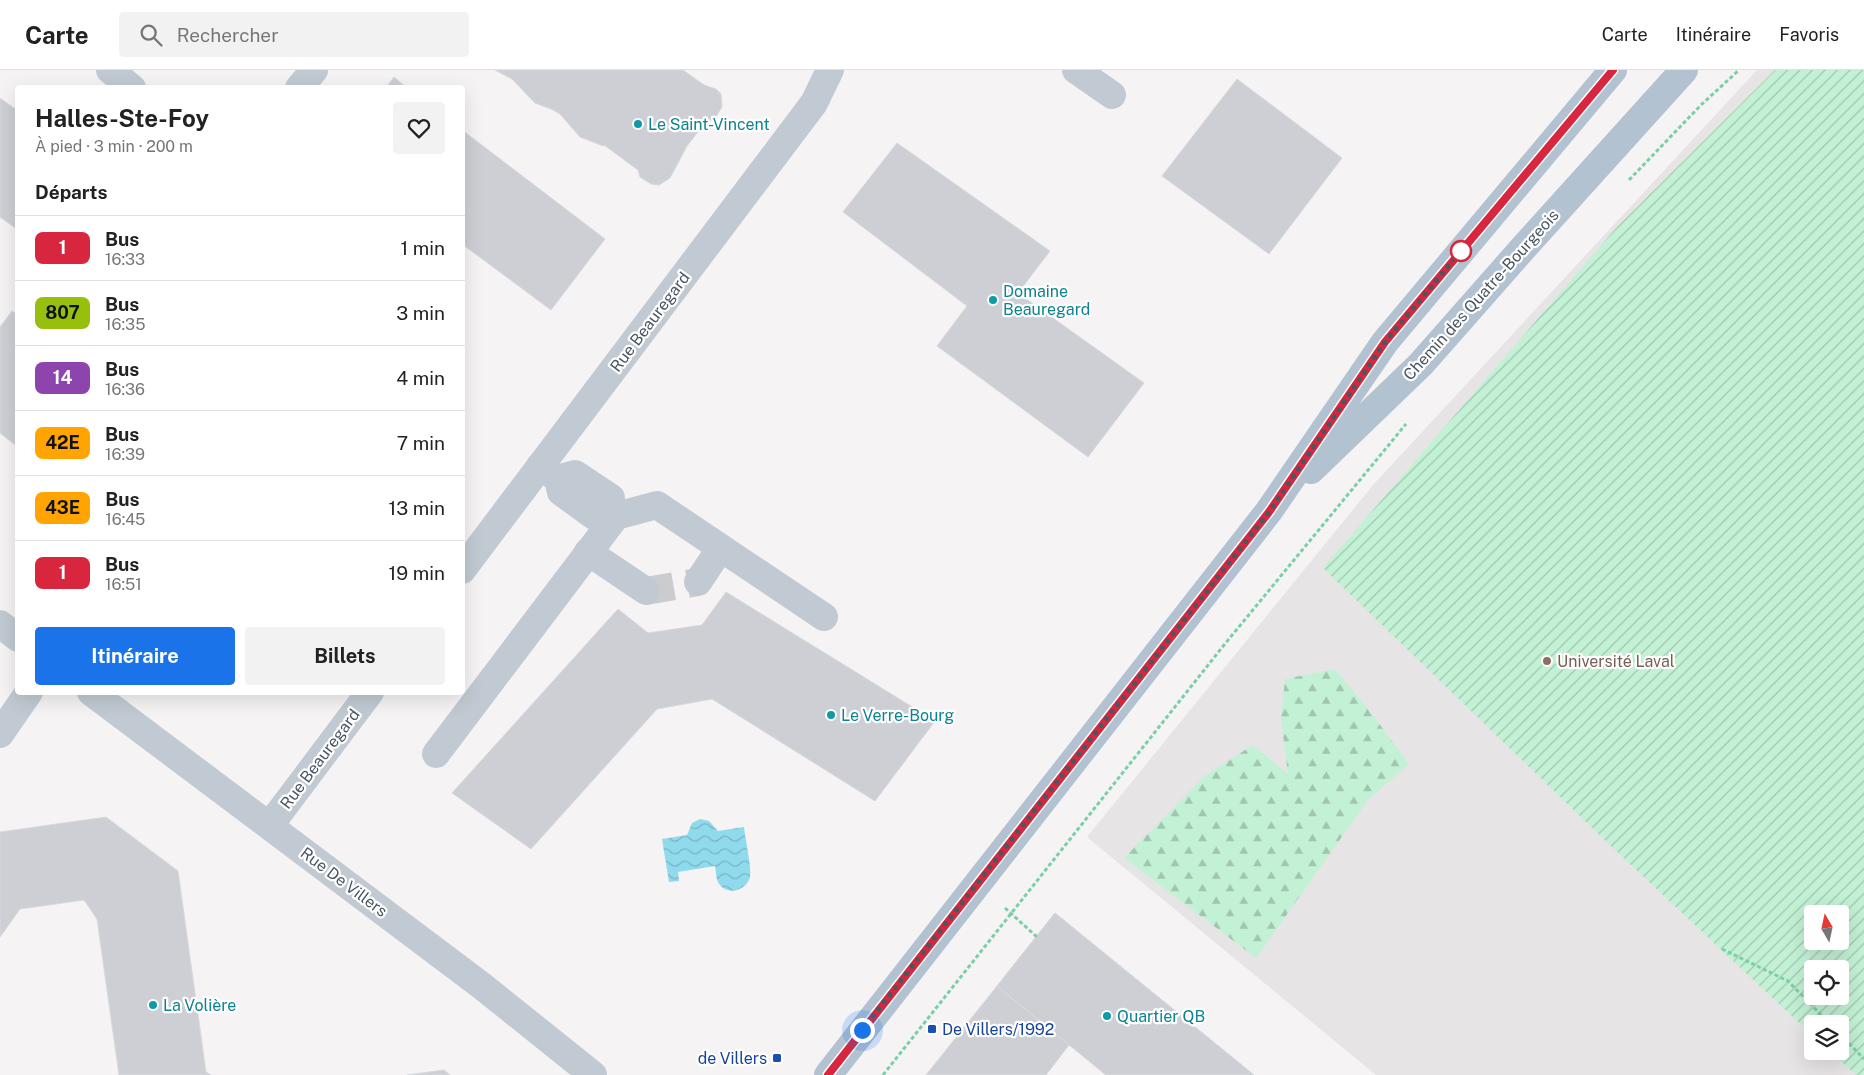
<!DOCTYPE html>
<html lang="fr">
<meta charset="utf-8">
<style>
:root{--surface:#fff;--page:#f2f2f2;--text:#222;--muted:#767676;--line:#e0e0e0;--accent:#1a73e8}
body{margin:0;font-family:"Public Sans",sans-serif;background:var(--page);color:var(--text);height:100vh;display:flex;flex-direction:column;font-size:19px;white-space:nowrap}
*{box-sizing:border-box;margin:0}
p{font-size:16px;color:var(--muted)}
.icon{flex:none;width:28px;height:28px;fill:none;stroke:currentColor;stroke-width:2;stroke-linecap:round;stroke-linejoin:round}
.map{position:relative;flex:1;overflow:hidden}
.sheet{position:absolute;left:15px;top:15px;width:450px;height:610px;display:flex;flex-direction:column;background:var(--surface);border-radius:5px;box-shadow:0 5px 20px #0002}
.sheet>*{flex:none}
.badge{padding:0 10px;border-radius:8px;font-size:18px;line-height:32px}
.needle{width:32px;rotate:351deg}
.controls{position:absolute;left:1804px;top:835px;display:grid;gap:10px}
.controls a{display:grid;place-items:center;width:45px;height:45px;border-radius:5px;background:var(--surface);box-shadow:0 5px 20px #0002;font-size:25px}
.you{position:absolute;width:25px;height:25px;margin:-12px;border:4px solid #fff;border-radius:50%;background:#1a73e8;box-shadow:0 0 0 8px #1a73e833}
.map>.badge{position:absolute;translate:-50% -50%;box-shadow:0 0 0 2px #fff}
h2{padding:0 20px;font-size:19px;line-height:45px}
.round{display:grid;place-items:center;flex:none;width:52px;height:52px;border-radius:5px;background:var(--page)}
.head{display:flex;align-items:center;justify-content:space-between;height:85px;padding:0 20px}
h1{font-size:24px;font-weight:700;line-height:38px}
.cta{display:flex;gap:10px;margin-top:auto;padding:10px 20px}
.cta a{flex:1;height:58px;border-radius:5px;background:var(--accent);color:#fff;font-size:20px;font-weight:700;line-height:58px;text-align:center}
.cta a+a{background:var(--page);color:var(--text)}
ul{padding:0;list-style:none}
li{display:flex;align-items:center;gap:15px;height:65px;padding:0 20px;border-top:1px solid var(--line)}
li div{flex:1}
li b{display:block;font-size:19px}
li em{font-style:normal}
li .badge{min-width:55px;font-weight:700;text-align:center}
header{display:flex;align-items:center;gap:30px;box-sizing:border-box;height:70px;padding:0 25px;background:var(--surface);border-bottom:1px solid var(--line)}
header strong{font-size:24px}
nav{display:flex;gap:28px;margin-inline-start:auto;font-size:18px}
.search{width:350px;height:45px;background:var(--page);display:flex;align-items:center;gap:12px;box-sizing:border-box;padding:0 18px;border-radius:5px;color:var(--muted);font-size:19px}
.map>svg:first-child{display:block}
.education{fill:#e6e4e5;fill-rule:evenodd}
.forest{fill:url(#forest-firs)}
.garden{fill:url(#garden-furrows);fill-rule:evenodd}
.water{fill:url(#water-waves)}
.building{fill:#cdcfd5;stroke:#d7d9de}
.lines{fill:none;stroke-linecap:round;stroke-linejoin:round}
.minor-tunnel{stroke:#caccce;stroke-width:28;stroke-dasharray:28 14;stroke-linecap:butt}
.path{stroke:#7ad0a6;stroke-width:3;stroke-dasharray:4 2.5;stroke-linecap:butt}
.minor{stroke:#c1cad2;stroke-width:28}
.major{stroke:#b3c2d1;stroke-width:28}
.line-casing{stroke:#fff;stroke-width:11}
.line{stroke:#d7263d;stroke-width:8}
.walk{stroke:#4a5661;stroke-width:5;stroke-dasharray:0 9}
.culture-dot{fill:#0f9aa8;stroke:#fff;stroke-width:2}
.stop-dot{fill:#fff;stroke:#d7263d;stroke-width:2.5}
.education-dot{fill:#8d6e63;stroke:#fff;stroke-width:2}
.transit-dot{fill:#1a4fb4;stroke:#fff;stroke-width:2}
.labels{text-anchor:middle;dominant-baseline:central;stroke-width:4.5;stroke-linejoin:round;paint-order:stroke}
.culture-label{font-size:16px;fill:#0d838f;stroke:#fff;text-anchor:start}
.street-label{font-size:16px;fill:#4a5661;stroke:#fff}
.education-label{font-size:16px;fill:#785e54;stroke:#fff;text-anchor:start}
.transit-label{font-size:16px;fill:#164399;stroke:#fff;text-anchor:start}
</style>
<header>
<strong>Carte</strong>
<div class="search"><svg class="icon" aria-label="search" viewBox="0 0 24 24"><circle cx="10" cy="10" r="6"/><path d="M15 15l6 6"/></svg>Rechercher</div>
<nav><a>Carte</a><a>Itinéraire</a><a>Favoris</a></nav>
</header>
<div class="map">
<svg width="1864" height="1005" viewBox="0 0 1864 1005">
<defs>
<pattern id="forest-firs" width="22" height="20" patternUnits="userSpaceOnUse" patternTransform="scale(1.25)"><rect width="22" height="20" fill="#c3f1d5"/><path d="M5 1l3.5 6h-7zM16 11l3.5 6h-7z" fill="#a0c6b0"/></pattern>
<pattern id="garden-furrows" width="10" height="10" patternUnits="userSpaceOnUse" patternTransform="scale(1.25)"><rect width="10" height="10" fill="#c3f1d5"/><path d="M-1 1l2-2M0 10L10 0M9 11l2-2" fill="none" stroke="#a0c6b0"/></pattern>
<pattern id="water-waves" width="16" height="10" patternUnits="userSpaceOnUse" patternTransform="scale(1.25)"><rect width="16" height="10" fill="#90daee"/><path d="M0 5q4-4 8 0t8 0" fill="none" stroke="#78b4c4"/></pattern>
</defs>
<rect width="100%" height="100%" fill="#f5f3f3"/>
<path class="education" d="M1757,0H1864V1005H1376L1087,767L1373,415ZM1812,844H1840V871H1812ZM1812,899H1840V926H1812ZM1812,954H1840V981H1812Z"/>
<polygon class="forest" points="1335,599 1372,644 1409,694 1368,730 1256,888 1124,788 1206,705 1253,675 1288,704 1281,649 1285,609"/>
<path class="garden" d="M1775,0H1864V1005H1856L1830,981H1840V954H1812V965L1613,778L1323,498L1616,158ZM1812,844H1840V871H1812ZM1812,899H1840V926H1812Z"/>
<path class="water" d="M700,749L709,751L718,761L744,757C745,768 752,799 750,807C746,822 725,826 718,812C716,808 716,801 715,796L678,802L679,811L669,812L662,769L687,765L692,753Z"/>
<g class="building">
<polygon points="495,0 683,0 704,15 716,19 721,24 722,37 717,45 697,63 687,76 670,108 659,115 651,114 640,107 638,100 604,75 603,76 580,67 560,44 551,39 535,33 512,9"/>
<polygon points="394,7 407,18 386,18"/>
<polygon points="1237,9 1342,88 1269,184 1162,106"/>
<polygon points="0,28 18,41 18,160 0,147"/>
<polygon points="462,60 605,169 551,240 462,174"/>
<polygon points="897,73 1050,181 1018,223 1144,313 1088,387 937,276 967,236 843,142"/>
<polygon points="12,241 18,245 18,377 0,363 0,257"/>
<polygon points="726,522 935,651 875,731 712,629 657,639 531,779 452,723 618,539 648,563 702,555"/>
<polygon points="106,747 178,801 206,1002 211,1005 119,1005 97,849 84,830 20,839 0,867 0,762"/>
<polygon points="1055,843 1254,1005 1106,1005 997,916"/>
<polygon points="1055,843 1254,1005 1106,1005 997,916"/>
<polygon points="997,916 1069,975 1046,1005 926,1005"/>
<polygon points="444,1000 450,1005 407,1005"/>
</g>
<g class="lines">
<polyline class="minor-tunnel" points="646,521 698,512"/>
<g class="path">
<polyline points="1629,110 1701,35 1739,0"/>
<polyline points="1005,838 1037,867"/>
<polyline points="1722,879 1788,911 1830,954"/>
<polyline points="1840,964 1864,989"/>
<polyline points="883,1005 1224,575 1406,354"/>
</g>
<g class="minor">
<polyline points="110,0 132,18"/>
<polyline points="1076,0 1112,25"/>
<polyline points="299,18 314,0"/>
<polyline points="540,396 558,409 561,422 594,446 611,442 616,446 657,435 824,547"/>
<polyline points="558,409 575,404 611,428 611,442"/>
<polyline points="588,482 646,521"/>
<polyline points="462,500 814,33 830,0"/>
<polyline points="698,512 720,479"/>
<polyline points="0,554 18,568"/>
<polyline points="91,622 482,916 593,1005"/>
<polyline points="0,664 29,622"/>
<polyline points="436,684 616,446"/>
<polyline points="270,755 370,622"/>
</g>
<g class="major">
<polyline points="1311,400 1421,294 1525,176 1684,0"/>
<polyline points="828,1005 1269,441 1385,272 1613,0"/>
</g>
</g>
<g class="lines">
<g class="line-casing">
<polyline id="line" points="828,1005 1269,442 1385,272 1613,0"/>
</g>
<use href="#line" class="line"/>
<polyline class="walk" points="862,960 1269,442 1385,272 1461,181"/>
</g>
<g class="culture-dot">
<circle cx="638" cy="54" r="5"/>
<circle cx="993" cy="230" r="5"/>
<circle cx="831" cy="645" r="5"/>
<circle cx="153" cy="935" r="5"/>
<circle cx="1107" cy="946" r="5"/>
</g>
<circle class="stop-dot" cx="1461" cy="181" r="10"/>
<circle class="education-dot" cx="1547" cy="591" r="5"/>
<g class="transit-dot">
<rect x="927" y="954" width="10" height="10" rx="2.5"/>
<rect x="772" y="983" width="10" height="10" rx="2.5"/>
</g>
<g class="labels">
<g class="culture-label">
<text x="648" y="54">Le Saint-Vincent</text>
<text x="1003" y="221">Domaine<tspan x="1003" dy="18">Beauregard</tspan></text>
<text x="841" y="645">Le Verre-Bourg</text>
<text x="163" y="935">La Volière</text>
<text x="1117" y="946">Quartier QB</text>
</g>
<g class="street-label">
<text transform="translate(1481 225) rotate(-48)">Chemin des Quatre-Bourgeois</text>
<text transform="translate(650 252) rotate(-53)">Rue Beauregard</text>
<text transform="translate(320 689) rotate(-53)">Rue Beauregard</text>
<text transform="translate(344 812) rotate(37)">Rue De Villers</text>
</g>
<g class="education-label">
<text x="1557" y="591">Université Laval</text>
</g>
<g class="transit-label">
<text x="942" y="959">De Villers/1992</text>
<text x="767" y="988" text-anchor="end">de Villers</text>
</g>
</g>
</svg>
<div class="controls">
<a><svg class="needle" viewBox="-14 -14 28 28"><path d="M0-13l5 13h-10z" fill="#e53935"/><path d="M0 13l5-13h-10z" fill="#767676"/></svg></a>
<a><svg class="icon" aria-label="locate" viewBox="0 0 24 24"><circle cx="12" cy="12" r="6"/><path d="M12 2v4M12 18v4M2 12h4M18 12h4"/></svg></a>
<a><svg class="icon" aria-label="layers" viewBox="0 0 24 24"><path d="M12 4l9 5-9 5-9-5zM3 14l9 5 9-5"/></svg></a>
</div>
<div class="you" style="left:862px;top:960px"></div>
<section class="sheet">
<div class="head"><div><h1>Halles-Ste-Foy</h1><p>À pied · 3 min · 200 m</p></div><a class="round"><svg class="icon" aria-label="heart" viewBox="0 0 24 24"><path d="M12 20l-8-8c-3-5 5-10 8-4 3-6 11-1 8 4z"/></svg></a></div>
<h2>Départs</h2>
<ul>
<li><span class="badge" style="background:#d7263d;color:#fff">1</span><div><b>Bus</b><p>16:33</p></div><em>1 min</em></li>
<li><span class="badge" style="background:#97bf0d;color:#111">807</span><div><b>Bus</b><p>16:35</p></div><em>3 min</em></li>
<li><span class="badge" style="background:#8e44ad;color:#fff">14</span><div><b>Bus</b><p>16:36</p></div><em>4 min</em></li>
<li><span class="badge" style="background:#ffa400;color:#111">42E</span><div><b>Bus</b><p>16:39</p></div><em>7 min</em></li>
<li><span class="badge" style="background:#ffa400;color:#111">43E</span><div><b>Bus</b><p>16:45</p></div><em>13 min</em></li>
<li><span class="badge" style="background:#d7263d;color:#fff">1</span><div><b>Bus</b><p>16:51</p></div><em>19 min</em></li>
</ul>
<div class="cta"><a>Itinéraire</a><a>Billets</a></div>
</section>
</div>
